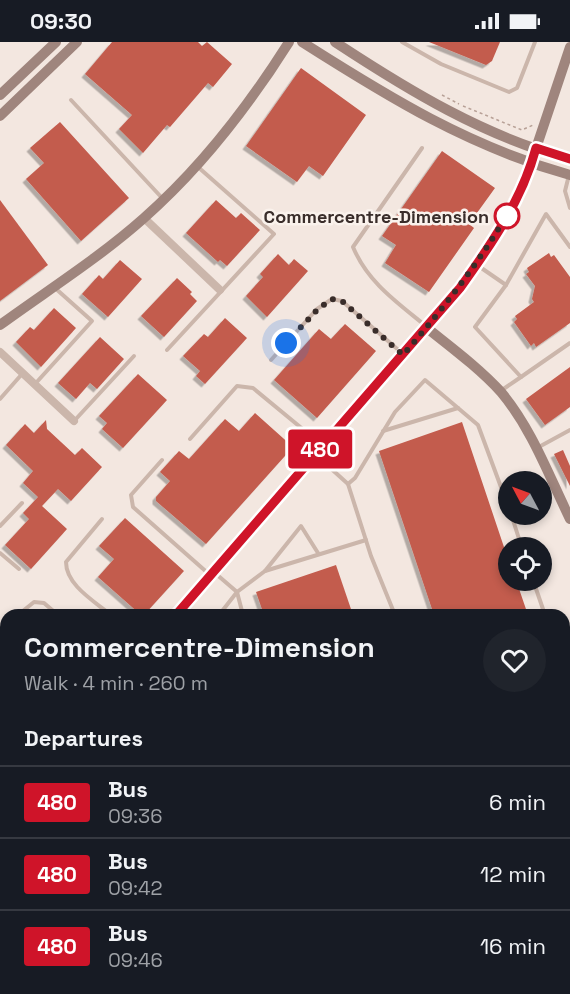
<!DOCTYPE html>
<meta charset="utf-8">
<style>
:root{--surface:#171b24;--page:#20242c;--text:#f1f3f6;--muted:#9ea1a6;--line:#363941}
body{margin:0;font-family:"Space Grotesk",sans-serif;background:var(--page);color:var(--text);height:100vh;display:flex;flex-direction:column;font-size:22px;white-space:nowrap}
*{box-sizing:border-box;margin:0}
p{font-size:20px;color:var(--muted)}
.icon{flex:none;width:33px;height:33px;fill:none;stroke:currentColor;stroke-width:2;stroke-linecap:round;stroke-linejoin:round}
.map{position:relative;flex:1;overflow:hidden}
.sheet{position:absolute;left:0px;top:567px;width:570px;height:386px;display:flex;flex-direction:column;background:var(--surface);border-radius:18px 18px 0 0;box-shadow:0 3px 9px #0003}
.sheet>*{flex:none}
.badge{padding:0 12px;border-radius:4px;font-size:21px;line-height:39px}
.needle{width:39px;rotate:311deg}
.tools{position:absolute;left:498px;top:429px;display:grid;gap:12px}
.tools a{display:grid;place-items:center;width:54px;height:54px;border-radius:50%;background:var(--surface);box-shadow:0 3px 9px #0003;font-size:30px}
.you{position:absolute;width:30px;height:30px;margin:-15px;border:4px solid #fff;border-radius:50%;background:#1a73e8;box-shadow:0 0 0 9px #1a73e833}
.map>.badge{position:absolute;translate:-50% -50%;box-shadow:0 0 0 3px #fff}
h2{padding:0 24px;font-size:22px;line-height:54px}
.round{display:grid;place-items:center;flex:none;width:63px;height:63px;border-radius:32px;background:var(--page)}
.overview{display:flex;align-items:center;justify-content:space-between;height:102px;padding:0 24px}
h1{font-size:28px;font-weight:700;line-height:45px}
ul{padding:0;list-style:none}
li{display:flex;align-items:center;gap:18px;height:72px;padding:0 24px;border-top:2px solid var(--line)}
li div{flex:1}
li b{display:block;font-size:22px}
li em{font-style:normal}
li .badge{min-width:66px;font-weight:700;text-align:center}
.status{display:flex;justify-content:space-between;align-items:center;height:42px;padding:0 30px;background:var(--surface);direction:ltr}
.status svg{height:16px;fill:currentColor}
.map>svg:first-child{display:block}
.building{fill:#c35b4d;filter:url(#shadow)}
.lines{fill:none;stroke-linecap:round;stroke-linejoin:round}
.path{stroke:#b7a096;stroke-width:1.5;stroke-dasharray:3 3;stroke-linecap:butt}
.lane{stroke:#cbb6ab;stroke-width:4}
.street{stroke:#cbb6ab;stroke-width:8}
.secondary{stroke:#9f857d;stroke-width:10}
.line-casing{stroke:#fff;stroke-width:14}
.line{stroke:#cf1429;stroke-width:9}
.walk{stroke:#392d2a;stroke-width:6;stroke-dasharray:0 10.8}
.stop-dot{fill:#fff;stroke:#cf1429;stroke-width:3}
.labels{text-anchor:middle;dominant-baseline:central;stroke-width:5;stroke-linejoin:round;paint-order:stroke}
.stop-label{font-size:18px;font-weight:bold;fill:#392d2a;stroke:#faf2ec;text-anchor:end}
</style>
<div class="status"><b>09:30</b><svg viewBox="0 0 49 12"><path d="M0 12V9h3v3zM5 12V6h3v6zM10 12V3h3v9zM15 12V0h3v12zM26 1h20v11H26zM47 4h2v5h-2z"/></svg></div>
<div class="map">
<svg width="570" height="952" viewBox="0 0 570 952">
<defs>
<filter id="shadow"><feDropShadow dx="-3.5" dy="3.5" stdDeviation="0" flood-color="#0004"/></filter>
</defs>
<rect width="100%" height="100%" fill="#f3e7e0"/>
<g class="building">
<polygon points="112,0 198,0 202,4 207,0 232,22 213,45 208,41 170,85 167,83 143,111 119,87 132,73 85,32"/>
<polygon points="429,0 500,0 492,19 486,23"/>
<polygon points="301,26 366,73 323,134 309,124 297,140 246,104"/>
<polygon points="60,80 129,156 81,199 26,137 44,121 30,106"/>
<polygon points="442,109 495,146 469,182 474,186 429,250 385,221 396,203 382,194"/>
<polygon points="0,158 48,223 0,259"/>
<polygon points="216,158 236,176 241,171 260,188 227,224 220,218 218,220 186,191"/>
<polygon points="549,211 551,215 554,213 570,235 570,281 536,305 534,301 531,304 514,280 517,277 515,274 534,260 532,257 535,244 526,232 529,230 527,226"/>
<polygon points="278,212 289,223 294,217 308,229 267,275 246,254 263,235 260,232"/>
<polygon points="120,218 142,237 108,275 82,252 99,233 103,237"/>
<polygon points="177,236 192,250 190,252 197,259 164,295 141,274"/>
<polygon points="54,266 76,286 41,325 16,300 30,285 34,288"/>
<polygon points="225,276 247,296 205,342 196,334 200,329 183,314 204,292 208,295"/>
<polygon points="345,282 376,309 317,376 274,338 319,287 331,297"/>
<polygon points="100,295 124,317 97,347 90,341 76,357 58,341"/>
<polygon points="570,325 570,365 545,383 526,357"/>
<polygon points="138,332 167,358 123,406 102,387 107,381 99,374"/>
<polygon points="255,371 293,405 206,502 156,459 156,455 170,439 160,430 179,409 189,417 225,377 239,389"/>
<polygon points="46,378 47,387 75,413 82,406 102,425 71,459 58,447 42,464 67,487 31,527 5,503 29,477 23,471 38,455 23,441 33,429 6,403 25,382 34,391"/>
<polygon points="462,380 508,517 508,538 516,538 528,573 434,573 379,409"/>
<polygon points="563,408 570,424 570,444 554,412"/>
<polygon points="125,476 184,529 144,573 141,573 98,535 114,517 99,504"/>
<polygon points="336,523 353,573 264,573 256,550"/>
</g>
<g class="lines">
<g class="path">
<polyline points="442,53 459,62"/>
<polyline points="463,64 522,88 533,83"/>
<polyline points="564,930 570,926"/>
<polyline points="480,946 484,952"/>
<polyline points="531,952 539,946"/>
</g>
<g class="lane">
<polyline points="402,0 441,22 509,50 517,46 535,0"/>
<polyline points="71,58 163,157"/>
<path d="M422,106L353,205C368,241 398,261 427,285"/>
<polyline points="569,133 565,149 570,166"/>
<polyline points="570,205 546,172 506,243 475,285 521,335 570,301"/>
<polyline points="477,223 506,243"/>
<polyline points="167,308 274,192 198,125"/>
<polyline points="271,318 317,267 332,257 342,259 403,312"/>
<polyline points="35,342 92,279 55,246"/>
<polyline points="502,348 521,335"/>
<polyline points="0,357 22,332"/>
<polyline points="75,378 134,314"/>
<polyline points="383,389 458,366"/>
<polyline points="190,397 237,344 253,346 322,403"/>
<polyline points="537,406 570,388"/>
<polyline points="316,413 348,442 371,514 395,573"/>
<polyline points="162,418 131,453 133,465 210,533"/>
<polyline points="348,442 355,436 395,370 425,338 478,383 508,464"/>
<polyline points="511,472 522,506"/>
<path d="M102,477L66,520C66,543 94,559 111,573"/>
<polyline points="0,484 22,461"/>
<polyline points="0,511 19,527"/>
<polyline points="265,529 301,484 318,511"/>
<polyline points="215,531 237,550 243,573"/>
<polyline points="533,538 545,573"/>
<polyline points="18,573 34,560 44,561 58,573"/>
<polyline points="219,573 237,550 265,529 366,498"/>
<polyline points="0,591 6,584"/>
<polyline points="564,627 570,645"/>
<polyline points="0,683 6,688"/>
<polyline points="0,722 6,716"/>
<polyline points="564,778 570,777"/>
<polyline points="47,946 51,952"/>
<polyline points="180,946 181,952"/>
<polyline points="214,946 216,952"/>
<polyline points="249,946 250,952"/>
<polyline points="287,946 291,952"/>
<polyline points="339,946 343,952"/>
</g>
<g class="street">
<polyline points="144,176 220,248"/>
<polyline points="0,310 74,379"/>
<polyline points="564,816 570,816"/>
<polyline points="564,856 570,856"/>
<polyline points="564,897 570,893"/>
<polyline points="118,946 123,952"/>
<polyline points="392,946 396,952"/>
<polyline points="448,946 452,952"/>
<polyline points="510,946 514,952"/>
<polyline points="296,952 304,946"/>
<polyline points="409,952 417,946"/>
</g>
<g class="secondary">
<path d="M302,0C390,56 468,104 570,133"/>
<path d="M335,0C408,48 485,95 570,117"/>
<polyline points="0,53 56,0"/>
<polyline points="0,74 77,0"/>
<path d="M0,283C48,248 99,216 144,176C202,125 248,65 289,0"/>
<path d="M427,286C452,306 479,326 501,350C532,387 549,434 570,477"/>
<polyline points="175,573 427,286 486,210 526,136 570,5"/>
<polyline points="0,774 6,767"/>
</g>
</g>
<g class="lines">
<g class="line-casing">
<path id="line" d="M176,573L460,246C491,203 522,158 536,106L570,117"/>
</g>
<use href="#line" class="line"/>
<path class="walk" d="M286,301L318,267L332,257L342,259L403,313C443,267 479,221 510,168L507,174"/>
</g>
<circle class="stop-dot" cx="507" cy="174" r="12"/>
<g class="labels">
<g class="stop-label">
<text x="489" y="174">Commercentre-Dimension</text>
</g>
</g>
</svg>
<div class="tools">
<a><svg class="needle" viewBox="-14 -14 28 28"><path d="M0-13l5 13h-10z" fill="#e53935"/><path d="M0 13l5-13h-10z" fill="#9ea1a6"/></svg></a>
<a><svg class="icon" aria-label="locate" viewBox="0 0 24 24"><circle cx="12" cy="12" r="6"/><path d="M12 2v4M12 18v4M2 12h4M18 12h4"/></svg></a>
</div>
<div class="you" style="left:286px;top:301px"></div>
<b class="badge" style="left:320px;top:407px;background:#cf1429;color:#fff">480</b>
<section class="sheet">
<div class="overview"><div><h1>Commercentre-Dimension</h1><p>Walk · 4 min · 260 m</p></div><a class="round"><svg class="icon" aria-label="heart" viewBox="0 0 24 24"><path d="M12 20l-8-8c-3-5 5-10 8-4 3-6 11-1 8 4z"/></svg></a></div>
<h2>Departures</h2>
<ul>
<li><span class="badge" style="background:#cf1429;color:#fff">480</span><div><b>Bus</b><p>09:36</p></div><em>6 min</em></li>
<li><span class="badge" style="background:#cf1429;color:#fff">480</span><div><b>Bus</b><p>09:42</p></div><em>12 min</em></li>
<li><span class="badge" style="background:#cf1429;color:#fff">480</span><div><b>Bus</b><p>09:46</p></div><em>16 min</em></li>
</ul>
</section>
</div>
